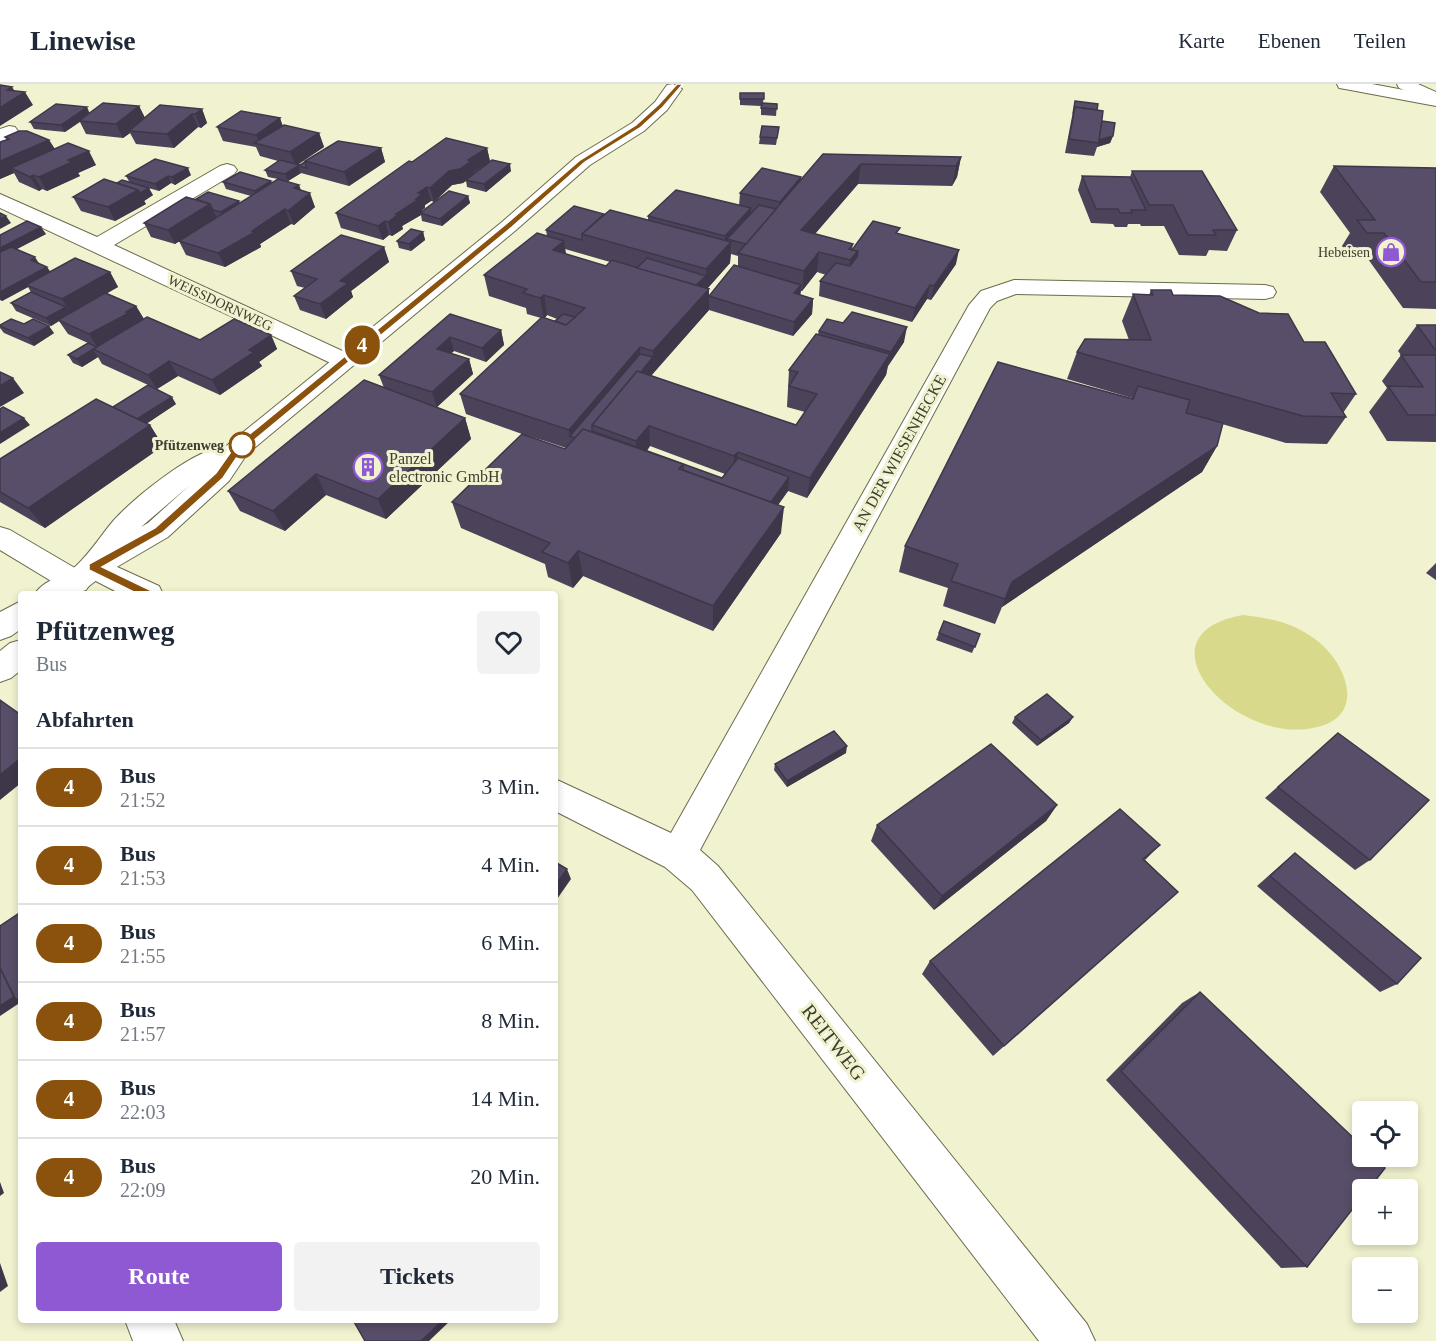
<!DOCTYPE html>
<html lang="de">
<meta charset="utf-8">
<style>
:root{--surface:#fff;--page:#f2f2f3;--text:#1f2937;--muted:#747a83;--line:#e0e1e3;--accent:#8e59d2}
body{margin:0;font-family:Georgia,serif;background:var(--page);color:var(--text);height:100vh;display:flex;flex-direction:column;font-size:22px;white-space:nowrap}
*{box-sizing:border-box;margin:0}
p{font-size:20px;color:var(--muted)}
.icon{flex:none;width:33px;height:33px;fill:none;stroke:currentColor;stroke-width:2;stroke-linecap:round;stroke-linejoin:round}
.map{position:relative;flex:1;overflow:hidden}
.drawer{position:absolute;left:18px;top:507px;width:540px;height:732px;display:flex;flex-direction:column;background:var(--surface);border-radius:6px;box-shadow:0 3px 9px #0003}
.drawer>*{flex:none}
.badge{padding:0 12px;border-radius:20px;font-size:21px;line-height:39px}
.buttons{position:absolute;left:1352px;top:1017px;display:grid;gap:12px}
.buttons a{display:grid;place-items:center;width:66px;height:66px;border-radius:6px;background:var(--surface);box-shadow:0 3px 9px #0003;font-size:30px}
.map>.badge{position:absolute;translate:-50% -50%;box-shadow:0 0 0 3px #fff}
h2{padding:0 18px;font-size:22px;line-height:54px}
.round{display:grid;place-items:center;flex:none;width:63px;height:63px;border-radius:6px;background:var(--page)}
.overview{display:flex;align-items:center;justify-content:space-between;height:102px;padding:0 18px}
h1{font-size:28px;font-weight:700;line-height:45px}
.action{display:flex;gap:12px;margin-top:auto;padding:12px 18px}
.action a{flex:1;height:69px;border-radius:6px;background:var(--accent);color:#fff;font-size:24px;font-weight:700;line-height:69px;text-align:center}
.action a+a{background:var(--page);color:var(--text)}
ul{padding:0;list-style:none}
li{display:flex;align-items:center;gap:18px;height:78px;padding:0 18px;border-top:2px solid var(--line)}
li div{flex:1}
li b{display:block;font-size:22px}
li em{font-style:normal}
li .badge{min-width:66px;font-weight:700;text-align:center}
header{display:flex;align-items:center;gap:36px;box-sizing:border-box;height:84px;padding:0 30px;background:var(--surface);border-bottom:2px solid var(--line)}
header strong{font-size:28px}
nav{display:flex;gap:33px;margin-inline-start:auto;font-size:21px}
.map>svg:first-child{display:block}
.water{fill:#d8d98b}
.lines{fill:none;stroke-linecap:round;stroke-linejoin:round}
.minor-casing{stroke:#6c6c4d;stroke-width:2}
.tertiary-casing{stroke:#6c6c4d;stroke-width:2}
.secondary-casing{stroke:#6c6c4d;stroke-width:2}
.trunk-casing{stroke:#6c6c4d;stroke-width:2}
.minor{fill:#fff;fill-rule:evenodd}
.tertiary{fill:#fff;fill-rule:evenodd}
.secondary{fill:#fff;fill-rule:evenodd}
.trunk{fill:#fff;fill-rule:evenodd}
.wall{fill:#4c435a;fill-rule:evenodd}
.shaded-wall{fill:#3e374a}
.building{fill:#584e69;stroke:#3e374a;stroke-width:1.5}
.line{fill:#8a520c;stroke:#fff;stroke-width:1.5}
.stop-dot{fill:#fff;stroke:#8a520c;stroke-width:3}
.labels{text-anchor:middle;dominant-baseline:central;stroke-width:6;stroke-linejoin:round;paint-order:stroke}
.far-poi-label{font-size:14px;fill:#3d3e30;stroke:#f1f2cf;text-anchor:end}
.far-street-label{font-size:14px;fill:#3d3e30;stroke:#f1f2cf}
.far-stop-label{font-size:14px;font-weight:bold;fill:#3d3e30;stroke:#f1f2cf;text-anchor:end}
.street-label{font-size:16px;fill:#3d3e30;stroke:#f1f2cf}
.poi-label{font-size:16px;fill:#3d3e30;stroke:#f1f2cf;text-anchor:start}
.near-street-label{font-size:20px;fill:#3d3e30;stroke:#f1f2cf}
</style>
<header>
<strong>Linewise</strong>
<nav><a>Karte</a><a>Ebenen</a><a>Teilen</a></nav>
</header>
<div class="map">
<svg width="1436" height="1257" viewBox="0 0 1436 1257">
<rect width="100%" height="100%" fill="#f1f2cf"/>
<path class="water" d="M1243,531C1268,534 1291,538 1312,553C1346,575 1370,634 1313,644C1232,660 1134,550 1243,531Z"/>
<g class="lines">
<g class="minor-casing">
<g id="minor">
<polygon points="9,42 15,43 18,47 6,57 0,58 0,45"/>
<polygon points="227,80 234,82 237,86 234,90 114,161 351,271 355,276 351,281 343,283 335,281 0,124 0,110 97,153 220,82"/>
<polygon points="1014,196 1265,201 1273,203 1276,208 1273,213 1265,215 1016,210 997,217 990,224 700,766 718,782 1087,1240 1095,1257 1039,1257 692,806 665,783 555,727 555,695 671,749 969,221 981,207"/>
<polygon points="0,443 10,446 80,487 78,483 83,475 93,472 159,502 163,510 121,510 88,493 91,498 86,506 76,509 66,506 0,466"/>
<polygon points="125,1236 174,1236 183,1257 133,1257"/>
</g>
</g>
<g class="tertiary-casing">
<g id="tertiary">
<path d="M673,0L682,5L667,26L644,47L590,81L516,146L247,370L229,397L168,453L103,491L79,510H35C43,496 63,493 76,482C91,468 101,451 114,436C134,414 196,363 225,363L502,138L576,73L632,39L655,18L667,1ZM190,401L148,439L141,443Z"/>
<polygon points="21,517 21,545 11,552 0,556 0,528"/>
<polygon points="21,556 21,586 11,594 0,598 0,567 10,559"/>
</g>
</g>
<g class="secondary-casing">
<polygon id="secondary" points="1337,0 1372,0 1436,12 1436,22 1345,5 1339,4"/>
</g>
<g class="trunk-casing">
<polygon id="trunk" points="1397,0 1418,0 1436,8 1436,20 1399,4"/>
</g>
<use href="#minor" class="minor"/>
<use href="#tertiary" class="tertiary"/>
<use href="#secondary" class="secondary"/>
<use href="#trunk" class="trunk"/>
</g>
<g class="wall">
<polygon points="740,9 764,9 763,19 777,20 776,32 761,31 761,22 740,21"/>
<polygon points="1075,17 1097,26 1102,37 1113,52 1110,59 1097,63 1094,72 1065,69"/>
<polygon points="139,22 145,34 202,25 207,39 201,44 198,43 174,64 136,60 130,49 123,54 86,50 80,38 65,48 34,45 30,38"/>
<polygon points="280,34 282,42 319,49 324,63 297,80 300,81 305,77 381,64 385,78 349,102 301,89 288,97 301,106 315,123 294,141 291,140 260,160 261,163 225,183 186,171 179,157 175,160 151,153 144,139 196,115 240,119 251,112 226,105 223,98 272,99 278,95 268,93 265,86 278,77 260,72 256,63 223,57 217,43"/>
<polygon points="779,43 776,61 759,60 760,53"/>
<polygon points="5,53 49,56 55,65 96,81 78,89 80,92 47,107 42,105 39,107 19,98 14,89 0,95 7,56"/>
<polygon points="487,64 490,77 511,87 486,108 467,103 466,97 463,99 452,101 434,118 431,117 425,121 425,124 422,126 423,128 468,112 470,119 442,142 422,137 421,131 402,142 403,145 392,152 389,151 383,156 341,144 336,129 412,78"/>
<path d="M823,70L961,73L957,93L952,102L858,100L815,150L853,160L852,166L899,150L956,180L931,216L927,215L912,238L819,212L820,197L826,191L817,188L802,207H801L800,211L813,215L812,230L793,252L709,226V212V226L651,292L796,341L805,328L787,323L789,286L818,250L819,247L904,258L888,282L886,291L807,414L788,407L778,421L781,449L713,547L583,492L573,504L548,493L545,480L461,444L452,418L522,350L466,330L460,310L541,234L527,230L526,224L489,212L484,191L547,152L546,146L604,130L648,136V132L739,122L740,109L801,96ZM565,165L610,178L606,182L566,170ZM731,170L738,172V183L709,212V205H707L730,179ZM547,231L557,235L555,237L545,234ZM525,351L545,357L566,364L565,365ZM650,362L725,390L722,394L647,367Z"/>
<polygon points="1334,82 1436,84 1436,225 1403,224 1368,175 1351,175 1342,162 1350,149 1320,108"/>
<polygon points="1132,87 1237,146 1227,167 1209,166 1206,172 1179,171 1164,142 1141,142 1140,140 1128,140 1127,143 1115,143 1113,140 1091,139 1078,106 1082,92 1130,93"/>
<polygon points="191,91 175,101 171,99 159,107 141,102 153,111 144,117 146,120 115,137 81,127 73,113 117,99 130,99 126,92"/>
<polygon points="423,148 425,156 411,167 399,164 397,157"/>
<polygon points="46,150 16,165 39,179 50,188 110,188 118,203 107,209 136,222 144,235 200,256 271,251 277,265 259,278 262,282 220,311 178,292 157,305 102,280 98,273 82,283 73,279 68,271 88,259 68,250 59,237 51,242 16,227 11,219 31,208 28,203 2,217 0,216 0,151"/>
<polygon points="384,163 389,178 351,207 353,213 326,235 300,226 294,212 305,204 297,202 291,187"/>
<polygon points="1151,206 1173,211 1304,258 1356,310 1343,329 1346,333 1327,360 1286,359 1222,340 1217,362 1202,388 1002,523 995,540 943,522 948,504 899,488 905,462 1132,314 1067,295 1077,268 1129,256 1122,237 1133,210 1149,211"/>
<polygon points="450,230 501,246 504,261 486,278 454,267 451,269 469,275 473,290 437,323 465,334 471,355 386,435 326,411 285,447 240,427 228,407 384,304 379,291"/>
<polygon points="24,240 54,249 34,262 4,249 0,244 0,241"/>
<polygon points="1417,241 1436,241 1436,358 1387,357 1369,328 1387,304 1382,297 1401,271 1398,267"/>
<polygon points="176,320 146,340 150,341 163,362 45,444 0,418 0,375 113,323"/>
<polygon points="1436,479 1436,496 1426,489"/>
<polygon points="939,549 980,550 972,569 936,556"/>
<polygon points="1015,633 1073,633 1069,639 1037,662 1012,639"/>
<polygon points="1338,649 1370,776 1355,786 1265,714"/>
<polygon points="846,669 787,703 774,686 775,680"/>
<polygon points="1057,721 1046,737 934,826 871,757 877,741"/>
<polygon points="1295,769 1397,900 1380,908 1257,802 1282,780"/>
<polygon points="1145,776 1178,808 993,972 922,890 930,877"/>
<polygon points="1200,908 1307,1183 1281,1184 1106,996 1182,919"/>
</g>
<g class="shaded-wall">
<polygon points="12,3 18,12 25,8 33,21 0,42 0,24 7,6"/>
<polygon points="139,22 146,36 129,47 130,49 123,54 116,40"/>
<polygon points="87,23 90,30 65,48 61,41"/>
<polygon points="202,25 207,39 201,44 195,30"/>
<polygon points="192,30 198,43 174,64 167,50"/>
<polygon points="280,34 285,48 260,60 256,51"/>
<polygon points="319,49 324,63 296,82 290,68"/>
<polygon points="1113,52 1110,59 1097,63 1099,59 1097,57"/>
<polygon points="49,56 57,69 11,84 14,89 0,95 0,77"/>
<polygon points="381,64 385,78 349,102 344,88"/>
<polygon points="487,64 490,78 473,88 474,91 463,99 452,101 434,118 430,104 449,87"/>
<polygon points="89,67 96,81 78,89 80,92 47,107 39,93 68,76"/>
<polygon points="961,73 957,93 952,102 956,82"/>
<polygon points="510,80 511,87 486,108 484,100"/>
<polygon points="861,80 858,100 800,167 801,146"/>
<polygon points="298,82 301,89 288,97 285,90"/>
<polygon points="188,84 191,91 175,101 172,93"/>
<polygon points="33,91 42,105 39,107 30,93"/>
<polygon points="168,92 171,99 159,107 155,100"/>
<polygon points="801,93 800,107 779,127 780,118"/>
<polygon points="271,97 274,104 258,114 255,107"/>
<polygon points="299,101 304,114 310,109 315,123 294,141 288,127 294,104"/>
<polygon points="427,103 431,117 425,121 425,124 422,126 423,130 420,129 421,131 402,142 403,145 392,152 388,138 396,130 416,115 418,109"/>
<polygon points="149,104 153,111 144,117 146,120 115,137 108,123 138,106"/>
<polygon points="468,112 470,119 442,142 440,135"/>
<polygon points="239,117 242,124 224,136 221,128"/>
<polygon points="210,120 217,134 175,160 168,146"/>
<polygon points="751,124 750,139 727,155 727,162 731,158 730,179 706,206 691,206 706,192 706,185 725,164 725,152"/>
<polygon points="285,125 291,140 260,160 261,163 225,183 218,169"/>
<polygon points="6,132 11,139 0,145 0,135"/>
<polygon points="385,137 389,151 383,156 378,142"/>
<polygon points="41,143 46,150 0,174 0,164"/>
<polygon points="423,148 425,156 411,167 409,160"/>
<polygon points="564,157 567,178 553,166"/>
<polygon points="384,163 389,178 351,207 353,213 326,235 320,220 340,197"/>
<polygon points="959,166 956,180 931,216 934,202"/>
<polygon points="858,167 855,188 848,197 850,176"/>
<polygon points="819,168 817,188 802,207 804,187"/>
<polygon points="35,173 40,181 31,176"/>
<polygon points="47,183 52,190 26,201 28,203 2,217 0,214 0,208"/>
<polygon points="110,188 118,203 71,230 62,215"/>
<polygon points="801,201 800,215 794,209"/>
<polygon points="930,201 927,215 912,238 915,224"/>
<polygon points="709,205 709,226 654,288 653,267"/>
<polygon points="544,211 547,231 544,235 540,214"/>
<polygon points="813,215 812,230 793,252 794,238"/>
<polygon points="136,222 145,237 98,264 89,250"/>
<polygon points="66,223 71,230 58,236 59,237 51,242 46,234"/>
<polygon points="49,242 54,249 34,262 28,254"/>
<polygon points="907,243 904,258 888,282 891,268"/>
<polygon points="501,246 504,261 486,278 482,264"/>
<polygon points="271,251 277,265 259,278 262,282 220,311 212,296 249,266"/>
<polygon points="450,253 454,267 441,279 437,265"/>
<polygon points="640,263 641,284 592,341 570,352 572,367 569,346"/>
<polygon points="93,266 98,273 82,283 77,275"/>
<polygon points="890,270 886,291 807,414 810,394"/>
<polygon points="653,273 654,288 607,346 596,342"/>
<polygon points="469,275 473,290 437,323 432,308"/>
<polygon points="169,277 178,292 157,305 148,291"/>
<polygon points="13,294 24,309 0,323 0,302"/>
<polygon points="172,313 176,320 134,348 129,340"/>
<polygon points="24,334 30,341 0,360 0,349"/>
<polygon points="465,334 471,355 386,435 378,415"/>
<polygon points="150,341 163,362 45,444 28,424"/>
<polygon points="649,342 650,362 639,376 637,376 636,357"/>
<polygon points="1217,362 1202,388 1002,523 1012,498"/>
<polygon points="738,368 737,388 734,393 734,372"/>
<polygon points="316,390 326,411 285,447 273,427"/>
<polygon points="789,393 788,407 763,442 764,428"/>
<polygon points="784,423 781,449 713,547 713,522"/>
<polygon points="578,467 583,492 573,504 568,479"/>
<polygon points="1073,633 1069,639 1037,662 1041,656"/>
<polygon points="847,662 846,669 787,703 787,697"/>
<polygon points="21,674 21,699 0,716 0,691"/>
<polygon points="1057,721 1046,737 934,826 942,812"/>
<polygon points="1160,761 1145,776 1143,775"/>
<polygon points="567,785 571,795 555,818 555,802"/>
<polygon points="21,898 21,918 0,932 0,922"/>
<polygon points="0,1098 4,1109 0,1112"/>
<polygon points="0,1179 8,1202 0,1208"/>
<polygon points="443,1236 451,1236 429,1257 421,1257"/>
</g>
<g class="building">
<polygon points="0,1 12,3 7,6 25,8 0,24"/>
<rect x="740" y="9" width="24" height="6"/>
<polygon points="1075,17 1098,20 1097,26 1075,23 1073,30"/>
<polygon points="103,19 139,22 116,40 79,37"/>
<polygon points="762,19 777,20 777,25 761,24"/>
<polygon points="56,20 87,23 61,41 30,38"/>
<polygon points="160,21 202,25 195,30 192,30 167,50 129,47"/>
<polygon points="1075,23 1103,27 1099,59 1069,55"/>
<polygon points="241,27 280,34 256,51 217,43"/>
<polygon points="1102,37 1115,39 1113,52 1099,56"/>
<polygon points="284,41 319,49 290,68 254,59"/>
<polygon points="762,42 779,43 777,54 760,53"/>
<polygon points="19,47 27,47 49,56 0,77 0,58 9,55 5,53"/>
<polygon points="446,54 487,64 468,76 471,77 460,85 449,87 430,104 427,103 418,109 422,110 416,115 419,115 396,130 399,130 388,138 385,137 378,142 336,129 409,77 412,78"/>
<polygon points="338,57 381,64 344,88 305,77"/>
<polygon points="68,59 89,67 68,76 72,78 39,93 33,91 30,93 11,84"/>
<polygon points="823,70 961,73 956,82 861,80 801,146 853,160 849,165 858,167 850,176 819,168 804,187 738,169"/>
<polygon points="155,75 188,84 172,93 168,92 155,100 126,92"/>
<polygon points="280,76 300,81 285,90 265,86"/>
<polygon points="492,76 510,80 484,100 466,96"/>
<polygon points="305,78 307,84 298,82"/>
<polygon points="1334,82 1436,84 1436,198 1421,198 1384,149 1367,149 1357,136 1375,136"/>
<polygon points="762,84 801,93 780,118 740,109"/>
<polygon points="1132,87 1202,87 1237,146 1213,146 1216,151 1188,151 1173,121 1149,121"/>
<polygon points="240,88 271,97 255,107 223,98"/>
<polygon points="1082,92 1130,93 1146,126 1131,126 1132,129 1120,129 1118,125 1096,125"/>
<polygon points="104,95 138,106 108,123 73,113"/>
<polygon points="278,95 299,101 294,104 310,109 288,127 285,125 252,147 255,148 218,169 179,157"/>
<polygon points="122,96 149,104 140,109 138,106 117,99"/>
<polygon points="676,106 751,124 725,152 648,132"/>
<polygon points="449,107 468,112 440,135 420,129"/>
<polygon points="208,108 239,117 221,128 213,126 210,120 196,115"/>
<polygon points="186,113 210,120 168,146 144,139"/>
<polygon points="759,121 776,125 746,160 727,155"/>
<polygon points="574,122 604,130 582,150 582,156 546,146"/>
<polygon points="610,126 731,158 706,185 582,150"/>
<polygon points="0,129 6,132 0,135"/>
<polygon points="27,137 41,143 0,164 0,151"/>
<polygon points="873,137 900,144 896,149 959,166 934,202 930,201 915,224 820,197 836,179 850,182 857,173 858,167 852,166"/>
<polygon points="411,145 423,148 409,160 397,157"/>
<polygon points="537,149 564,157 553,166 606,182 612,176 709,205 653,267 640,263 569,346 460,310 542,233 566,241 585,224 544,211 540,214 523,209 527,205 484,191"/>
<polygon points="341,151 384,163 340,197 348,199 320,220 294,212 317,195 291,187"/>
<polygon points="11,163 35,173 31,176 47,183 0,208 0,168"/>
<polygon points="75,174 110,188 62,215 26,201"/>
<polygon points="647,174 706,192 696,201 637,184"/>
<polygon points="734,181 801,201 794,209 813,215 794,238 709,212"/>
<polygon points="1151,206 1171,206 1173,211 1220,212 1259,229 1288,230 1304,258 1325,258 1356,310 1331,309 1346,333 1303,332 1077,268 1085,255 1151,256 1133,210 1153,211"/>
<polygon points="31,208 66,223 46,234 11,219"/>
<polygon points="105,209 136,222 126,228 129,229 89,250 58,236"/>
<polygon points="852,228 907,243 891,268 819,247 827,235 843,239"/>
<polygon points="450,230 501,246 482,264 450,253 437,265 469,275 432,308 379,291"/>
<polygon points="563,230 575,233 566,241 555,237"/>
<polygon points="147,233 200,256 234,235 271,251 249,266 254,268 212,296 169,277 148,291 93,265"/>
<polygon points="11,235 24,240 33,235 49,242 28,254 0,242 0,241"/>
<polygon points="1417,241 1436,241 1436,267"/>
<polygon points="816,250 890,270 810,394 738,368 734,372 649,342 636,357 592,341 637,287 796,341 817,310 789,302 798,288 789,286"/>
<polygon points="88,259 97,263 77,275 68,271"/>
<polygon points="640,270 653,273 641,288 637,287 592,341 592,347 722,394 738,374 789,393 771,418 683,386 683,380 583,345 575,354 570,352"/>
<polygon points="1401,271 1436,271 1436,331 1408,331 1388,302 1423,303"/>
<polygon points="998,278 1133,315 1138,302 1190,316 1186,329 1223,339 1217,362 1012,498 1005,515 951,497 958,480 905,462"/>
<polygon points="0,288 13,294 0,302"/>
<polygon points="364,296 465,334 378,415 316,390 273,427 228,407"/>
<polygon points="148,301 172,313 137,335 113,323"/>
<polygon points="96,315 150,341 28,424 0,408 0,375"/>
<polygon points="3,323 24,334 0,349 0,325"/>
<polygon points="583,345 683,380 679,385 784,423 713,522 578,467 568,479 542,468 550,459 452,418 522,350 565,365"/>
<polygon points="944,537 980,550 975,563 939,549"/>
<polygon points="1047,610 1073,633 1041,656 1015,633"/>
<polygon points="0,616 21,631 21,674 0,691"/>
<polygon points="834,647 847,662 787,697 775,680"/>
<polygon points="1338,649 1429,716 1370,776 1278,703"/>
<polygon points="991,660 1057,721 942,812 877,741"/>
<polygon points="1120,725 1160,761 1143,775 1178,808 1004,962 930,877"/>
<polygon points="1295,769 1421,874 1397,900 1270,792"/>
<polygon points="555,778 567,785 555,802"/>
<polygon points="21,828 21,913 16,916 0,884 0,842"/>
<polygon points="0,884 14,913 0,922"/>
<polygon points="1200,908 1362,1062 1362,1072 1373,1072 1385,1084 1368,1106 1362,1106 1362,1113 1307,1183 1121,987"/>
<polygon points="353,1236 443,1236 421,1257 365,1257"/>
</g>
<polygon class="line" points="677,0 683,0 663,23 640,44 585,78 512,143 241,367 223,394 162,449 102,483 152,507 152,513 144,513 89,486 89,480 155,444 216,389 235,362 506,140 580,76 636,41 659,20"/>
<defs>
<g id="shop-ring" transform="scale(1.5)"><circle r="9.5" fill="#f1f2cf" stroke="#8e59d2" stroke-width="1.5"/><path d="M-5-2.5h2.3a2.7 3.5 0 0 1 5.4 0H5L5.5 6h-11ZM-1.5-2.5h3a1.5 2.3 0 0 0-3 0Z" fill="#8e59d2"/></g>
<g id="building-ring" transform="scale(1.5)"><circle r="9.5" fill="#f1f2cf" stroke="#8e59d2" stroke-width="1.5"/><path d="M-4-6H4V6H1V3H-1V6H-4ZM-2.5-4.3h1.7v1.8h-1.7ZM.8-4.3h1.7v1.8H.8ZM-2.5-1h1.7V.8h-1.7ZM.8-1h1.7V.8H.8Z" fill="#8e59d2"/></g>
</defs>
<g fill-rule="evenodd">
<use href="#shop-ring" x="1391" y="168"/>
<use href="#building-ring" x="368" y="383"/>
</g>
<circle class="stop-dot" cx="242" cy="361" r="12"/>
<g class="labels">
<g class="far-poi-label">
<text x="1370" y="168">Hebeisen</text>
</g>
<g class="far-street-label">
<text transform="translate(220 219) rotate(25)">WEISSDORNWEG</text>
</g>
<g class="far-stop-label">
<text x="224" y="361">Pfützenweg</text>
</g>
<g class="street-label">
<text transform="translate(899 369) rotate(-61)">AN DER WIESENHECKE</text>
</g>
<g class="poi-label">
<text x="389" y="374">Panzel<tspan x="389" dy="18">electronic GmbH</tspan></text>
</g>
<g class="near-street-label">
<text transform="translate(834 958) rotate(52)">REITWEG</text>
</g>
</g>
</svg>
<div class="buttons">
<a><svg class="icon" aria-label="locate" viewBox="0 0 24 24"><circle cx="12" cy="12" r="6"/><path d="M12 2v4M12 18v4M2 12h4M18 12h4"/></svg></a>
<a>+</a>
<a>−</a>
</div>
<b class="badge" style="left:362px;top:261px;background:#8a520c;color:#fff">4</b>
<section class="drawer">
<div class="overview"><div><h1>Pfützenweg</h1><p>Bus</p></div><a class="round"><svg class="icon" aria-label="heart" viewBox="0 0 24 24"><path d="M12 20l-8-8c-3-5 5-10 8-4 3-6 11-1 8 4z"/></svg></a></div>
<h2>Abfahrten</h2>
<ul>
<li><span class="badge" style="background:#8a520c;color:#fff">4</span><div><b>Bus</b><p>21:52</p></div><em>3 Min.</em></li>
<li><span class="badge" style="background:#8a520c;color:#fff">4</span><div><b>Bus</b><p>21:53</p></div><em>4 Min.</em></li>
<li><span class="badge" style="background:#8a520c;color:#fff">4</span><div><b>Bus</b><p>21:55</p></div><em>6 Min.</em></li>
<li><span class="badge" style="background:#8a520c;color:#fff">4</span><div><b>Bus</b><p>21:57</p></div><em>8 Min.</em></li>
<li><span class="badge" style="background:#8a520c;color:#fff">4</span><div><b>Bus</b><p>22:03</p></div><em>14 Min.</em></li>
<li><span class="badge" style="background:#8a520c;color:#fff">4</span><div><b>Bus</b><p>22:09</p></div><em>20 Min.</em></li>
</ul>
<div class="action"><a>Route</a><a>Tickets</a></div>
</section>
</div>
